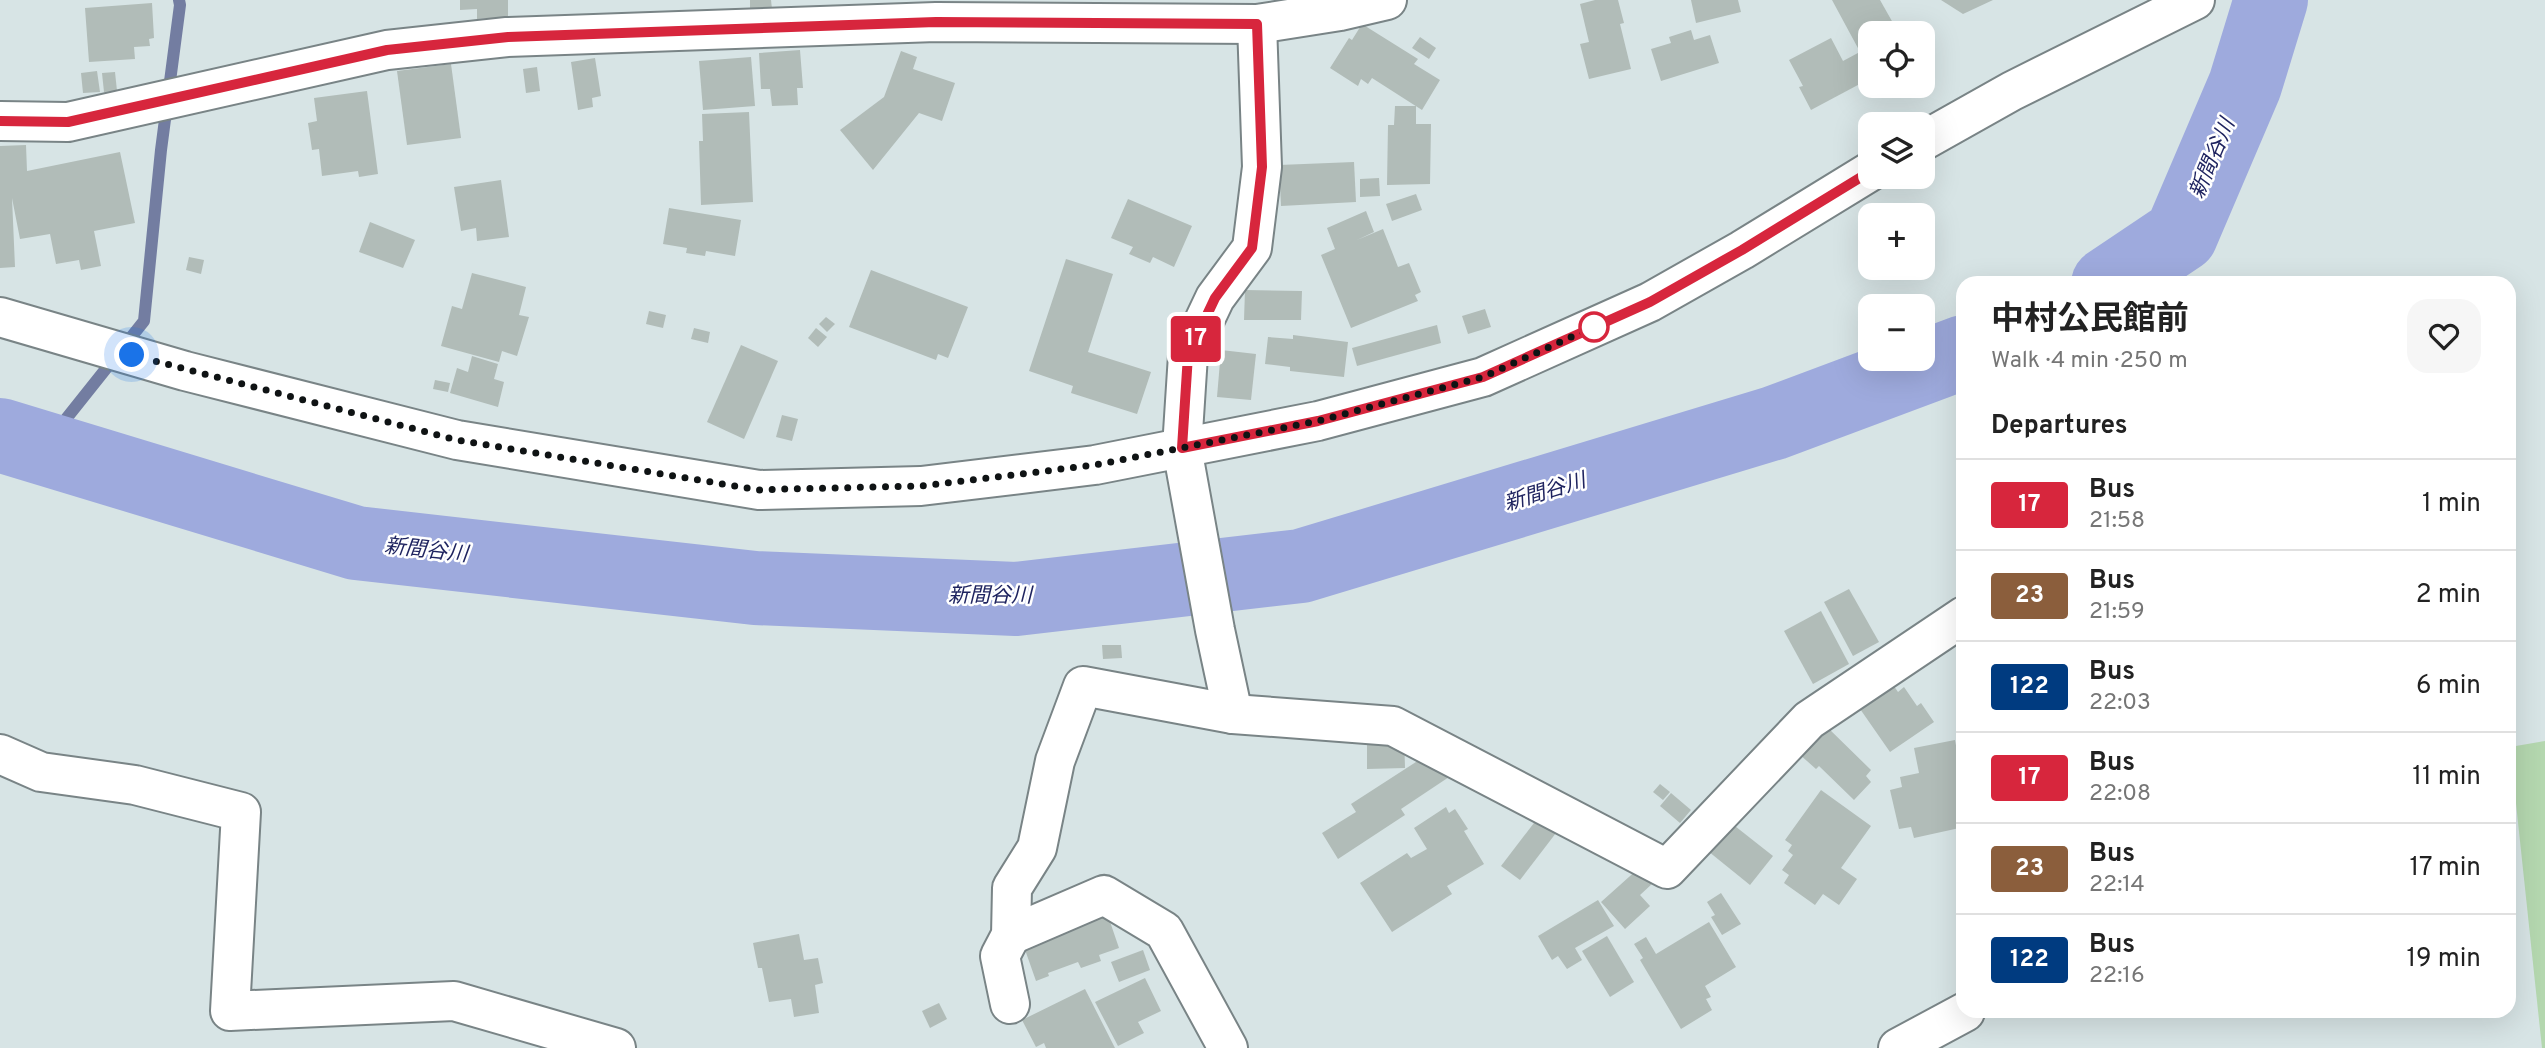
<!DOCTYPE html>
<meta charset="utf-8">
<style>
:root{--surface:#fff;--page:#f6f6f6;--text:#222;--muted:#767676;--line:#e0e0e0}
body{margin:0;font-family:Overpass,"Noto Sans JP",sans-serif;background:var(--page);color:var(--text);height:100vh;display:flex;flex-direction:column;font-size:26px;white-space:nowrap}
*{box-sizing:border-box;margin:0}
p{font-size:23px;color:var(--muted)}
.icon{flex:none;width:38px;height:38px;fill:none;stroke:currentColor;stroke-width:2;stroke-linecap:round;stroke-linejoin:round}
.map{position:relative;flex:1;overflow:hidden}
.side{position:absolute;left:1956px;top:276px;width:560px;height:742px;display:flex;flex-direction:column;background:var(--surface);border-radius:21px;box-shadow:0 7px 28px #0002}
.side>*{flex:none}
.badge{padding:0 14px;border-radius:5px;font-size:24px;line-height:46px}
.fabs{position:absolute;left:1858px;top:21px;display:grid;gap:14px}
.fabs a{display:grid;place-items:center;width:77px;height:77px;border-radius:14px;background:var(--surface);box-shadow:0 7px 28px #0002;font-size:35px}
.you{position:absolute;width:35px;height:35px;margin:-18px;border:5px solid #fff;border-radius:50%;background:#1a73e8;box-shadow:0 0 0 10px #1a73e833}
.map>.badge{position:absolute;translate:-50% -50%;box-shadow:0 0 0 4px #fff}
h2{padding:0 35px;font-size:26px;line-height:63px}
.round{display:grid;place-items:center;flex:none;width:74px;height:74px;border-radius:21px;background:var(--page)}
.overview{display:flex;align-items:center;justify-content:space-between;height:119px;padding:0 35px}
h1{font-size:33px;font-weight:700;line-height:52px}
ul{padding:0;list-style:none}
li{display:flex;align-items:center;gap:21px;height:91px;padding:0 35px;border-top:2px solid var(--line)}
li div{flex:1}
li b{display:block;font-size:26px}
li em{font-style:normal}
li .badge{min-width:77px;font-weight:700;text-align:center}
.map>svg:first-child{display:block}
.green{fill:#b4d7af}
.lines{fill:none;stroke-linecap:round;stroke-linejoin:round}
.stream{stroke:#737da1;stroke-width:12}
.river{stroke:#9eaadd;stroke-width:74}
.building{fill:#b1bcb8}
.minor-casing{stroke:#798486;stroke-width:42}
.minor{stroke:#fff;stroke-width:38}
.line-casing{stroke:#fff;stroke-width:16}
.line{stroke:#d7263d;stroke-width:10}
.walk{stroke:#0f1314;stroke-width:7;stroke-dasharray:0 12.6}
.stop-dot{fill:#fff;stroke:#d7263d;stroke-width:3.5}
.labels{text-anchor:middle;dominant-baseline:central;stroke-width:5;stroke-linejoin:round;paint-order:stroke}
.water-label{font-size:21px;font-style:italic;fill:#1f2460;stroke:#fff}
</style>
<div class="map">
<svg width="2545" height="1048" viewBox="0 0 2545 1048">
<rect width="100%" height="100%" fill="#d7e4e5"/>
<polygon class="green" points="2545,741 2545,1048 2542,1048 2510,747"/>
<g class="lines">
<polyline class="stream" points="42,449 144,321 161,150 180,5 179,0"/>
<g class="river">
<polyline points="2108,284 2181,235 2245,85 2271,0"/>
<polyline points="0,435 356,543 755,588 1016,599 1301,566 1774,423 1964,352"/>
</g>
</g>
<g class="building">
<polygon points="460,0 508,0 508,17 477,19 477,9 460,10"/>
<polygon points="750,0 771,0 772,9 750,10"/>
<polygon points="1595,0 1618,0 1624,23 1620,24 1631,69 1589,79 1580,44 1589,42 1580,4"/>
<polygon points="1691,0 1738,0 1741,12 1696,23"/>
<polygon points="1832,0 1880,0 1897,30 1891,33 1871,33 1871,44 1859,50"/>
<polygon points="1941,0 1993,0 1963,14"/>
<polygon points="152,3 154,38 149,39 150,46 134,47 135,59 89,62 85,8"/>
<polygon points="1362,24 1418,59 1414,64 1440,80 1422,110 1372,78 1368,84 1361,79 1358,86 1330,68 1349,38 1352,40"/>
<polygon points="1691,30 1694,40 1710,35 1719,63 1661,81 1651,49 1671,43 1669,37"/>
<polygon points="1420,37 1436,48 1429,59 1412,48"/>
<polygon points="1831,38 1843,61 1871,46 1871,69 1868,70 1871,78 1811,110 1799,87 1803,86 1789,60"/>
<polygon points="800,50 803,88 797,88 798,105 772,106 770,89 761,89 759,53"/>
<polygon points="901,51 917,57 913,69 955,83 942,121 919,113 873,170 840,130 884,97"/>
<polygon points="751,57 755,106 703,110 699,61"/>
<polygon points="595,58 601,96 592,98 593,107 578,110 571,62"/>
<polygon points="451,64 461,138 407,145 397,71"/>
<polygon points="537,67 540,91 526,93 523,69"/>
<polygon points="97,71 100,92 83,93 81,73"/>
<polygon points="115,72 117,91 104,92 102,73"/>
<polygon points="367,91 378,174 359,177 358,171 322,176 319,149 312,150 308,123 317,121 314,98"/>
<polygon points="1395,106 1416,106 1416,124 1431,124 1430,184 1387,185 1388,125 1394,125"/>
<polygon points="749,112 753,202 701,205 699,141 703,141 702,114"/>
<polygon points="26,145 27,171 120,152 135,223 94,231 101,266 81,270 79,260 56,264 50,234 20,239 12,198 15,267 0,268 0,146"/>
<polygon points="1354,162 1356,202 1281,206 1279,165"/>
<polygon points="1379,178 1380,196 1360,197 1360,179"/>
<polygon points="501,180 509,237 477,241 476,228 461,231 454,187"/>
<polygon points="1416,194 1422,210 1392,221 1386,204"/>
<polygon points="1128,199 1192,226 1174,267 1153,257 1150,263 1129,254 1133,247 1111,238"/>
<polygon points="669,208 741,220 735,256 706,251 705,256 686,253 687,248 663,244"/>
<polygon points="1366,211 1374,232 1357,240 1383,229 1398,267 1409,263 1421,292 1415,295 1418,301 1351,328 1321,255 1335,249 1327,228"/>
<polygon points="370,222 415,240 403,268 359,252"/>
<polygon points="189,257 204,260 201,274 186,270"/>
<polygon points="1066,259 1113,274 1088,352 1151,372 1137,414 1071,393 1073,386 1029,371"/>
<polygon points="871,270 968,307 948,358 938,354 936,360 849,327"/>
<polygon points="472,273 526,287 519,315 529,317 517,356 502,351 499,362 441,346 452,306 462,309"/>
<polygon points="1245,290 1302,291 1301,320 1244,320"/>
<polygon points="1485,309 1491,327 1468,334 1462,316"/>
<polygon points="649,311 666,315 663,328 646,324"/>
<polygon points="826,317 835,324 827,332 819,324"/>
<polygon points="1437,325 1441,343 1357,366 1352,348"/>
<polygon points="694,328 710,332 708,343 691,339"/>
<polygon points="816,328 827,337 818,347 808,338"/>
<polygon points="1293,335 1348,342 1344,377 1290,371 1290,367 1265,364 1268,337 1293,339"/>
<polygon points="741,345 778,361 744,439 707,422"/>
<polygon points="1221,350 1256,354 1251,400 1217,397"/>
<polygon points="472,356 498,364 494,379 504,382 498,407 450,393 457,368 468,372"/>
<polygon points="435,380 450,383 448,392 433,389"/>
<polygon points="782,415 798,419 792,441 776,437"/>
<polygon points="1849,589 1879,642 1853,656 1824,602"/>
<polygon points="1821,611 1849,664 1813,684 1784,631"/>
<polygon points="1102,645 1121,645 1122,658 1103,659"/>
<polygon points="1885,673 1898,692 1904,687 1917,706 1921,703 1934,722 1890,752 1858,706"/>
<polygon points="1825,725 1871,770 1866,776 1871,782 1854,800 1819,766 1816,769 1798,753"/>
<polygon points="1404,732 1405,768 1367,769 1367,733"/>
<polygon points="1955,740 1964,789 1964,827 1914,838 1911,827 1899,829 1890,790 1902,787 1900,777 1919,773 1914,748"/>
<polygon points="1433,751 1449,777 1401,809 1405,815 1338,859 1322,833 1356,812 1351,804"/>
<polygon points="1660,784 1670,792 1663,800 1653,792"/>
<polygon points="1821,790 1871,826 1841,868 1857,879 1839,905 1823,894 1815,905 1784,883 1789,875 1782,870 1793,855 1788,851 1792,845 1785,840"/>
<polygon points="1671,793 1691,810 1680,823 1660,806"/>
<polygon points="1446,807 1449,813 1455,809 1468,829 1464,831 1484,864 1447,886 1452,894 1392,932 1360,883 1407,853 1411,858 1427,849 1414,828"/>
<polygon points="1537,819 1556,833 1520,880 1501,866"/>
<polygon points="1726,819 1773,856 1750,885 1703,847"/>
<polygon points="1639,868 1653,883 1640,895 1650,906 1625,929 1601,902"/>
<polygon points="1721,893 1741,924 1722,935 1711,917 1715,915 1707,902"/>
<polygon points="1598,900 1614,926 1575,948 1582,960 1567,969 1558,956 1552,960 1538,936"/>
<polygon points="1106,910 1119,948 1099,955 1101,961 1081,968 1078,962 1048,973 1049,976 1036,981 1023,944"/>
<polygon points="1709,922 1736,967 1705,986 1711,997 1706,999 1712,1010 1681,1029 1640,960 1643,958 1634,944 1646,937 1656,954"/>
<polygon points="799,934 804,960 818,958 823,983 815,985 819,1013 794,1017 791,999 769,1002 762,968 758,968 753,943"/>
<polygon points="1607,936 1634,982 1610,997 1582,951"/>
<polygon points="1143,950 1150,970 1119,982 1111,962"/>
<polygon points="1145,978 1161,1011 1138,1022 1144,1033 1118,1046 1095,1002"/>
<polygon points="1085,989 1115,1048 1046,1048 1044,1043 1036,1047 1022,1020"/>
<polygon points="939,1003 947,1019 930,1028 922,1011"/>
</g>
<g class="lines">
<g class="minor-casing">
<g id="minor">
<polyline points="0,121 68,122 387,50 507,37 936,22 1257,24 1340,11 1387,0"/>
<polyline points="1923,141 2012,91 2195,0"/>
<polyline points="0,317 185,371 457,440 759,490 921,486 1095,465 1318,421 1483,377 1650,302 1742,250 1871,171"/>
<polyline points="1233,714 1215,630 1182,448 1188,355 1215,298 1252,248 1262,167 1257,24"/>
<polyline points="0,754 41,772 135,785 241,812 230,1011 454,1001 616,1048"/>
<polyline points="1011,935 1104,895 1164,931 1228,1048"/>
<polyline points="1010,1004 1000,956 1011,935 1012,888 1037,848 1055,761 1083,686 1233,714 1393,726 1667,869 1809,720 1964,616"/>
<polyline points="1898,1048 1965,1012"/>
</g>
</g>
<use href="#minor" class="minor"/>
</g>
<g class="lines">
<g class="line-casing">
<polyline id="line" points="0,121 68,122 387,50 508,37 936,22 1257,24 1262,167 1252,248 1215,298 1188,355 1182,448 1318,421 1483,377 1650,302 1742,250 1871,171"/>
</g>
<use href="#line" class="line"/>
<polyline class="walk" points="132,355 457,440 759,490 786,489 921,486 1095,465 1318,421 1483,377 1602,323 1594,327"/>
</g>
<circle class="stop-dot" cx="1594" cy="327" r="14"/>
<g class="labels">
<g class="water-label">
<text transform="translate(2213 159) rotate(-67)">新間谷川</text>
<text transform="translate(1545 493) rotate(-17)">新間谷川</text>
<text transform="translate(426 551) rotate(6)">新間谷川</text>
<text x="990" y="596">新間谷川</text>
</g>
</g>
</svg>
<div class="fabs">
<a><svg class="icon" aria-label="locate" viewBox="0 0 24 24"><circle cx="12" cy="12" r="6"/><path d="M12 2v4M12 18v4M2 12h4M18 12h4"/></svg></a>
<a><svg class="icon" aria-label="layers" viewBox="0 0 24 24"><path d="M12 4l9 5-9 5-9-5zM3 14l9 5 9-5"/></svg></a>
<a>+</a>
<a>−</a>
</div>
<div class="you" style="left:132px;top:355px"></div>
<b class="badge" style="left:1196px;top:339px;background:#d7263d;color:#fff">17</b>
<section class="side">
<div class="overview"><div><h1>中村公民館前</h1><p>Walk · 4 min · 250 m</p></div><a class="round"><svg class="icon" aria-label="heart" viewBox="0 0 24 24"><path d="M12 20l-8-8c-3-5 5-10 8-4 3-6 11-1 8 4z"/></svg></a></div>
<h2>Departures</h2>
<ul>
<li><span class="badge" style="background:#d7263d;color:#fff">17</span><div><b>Bus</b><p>21:58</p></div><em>1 min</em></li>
<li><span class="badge" style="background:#8b5e3c;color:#fff">23</span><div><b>Bus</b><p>21:59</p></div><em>2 min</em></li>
<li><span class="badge" style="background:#003b80;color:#fff">122</span><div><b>Bus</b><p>22:03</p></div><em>6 min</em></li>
<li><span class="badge" style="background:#d7263d;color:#fff">17</span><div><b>Bus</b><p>22:08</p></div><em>11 min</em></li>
<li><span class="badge" style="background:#8b5e3c;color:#fff">23</span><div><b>Bus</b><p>22:14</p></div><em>17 min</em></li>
<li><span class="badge" style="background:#003b80;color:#fff">122</span><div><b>Bus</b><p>22:16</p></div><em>19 min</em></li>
</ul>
</section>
</div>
